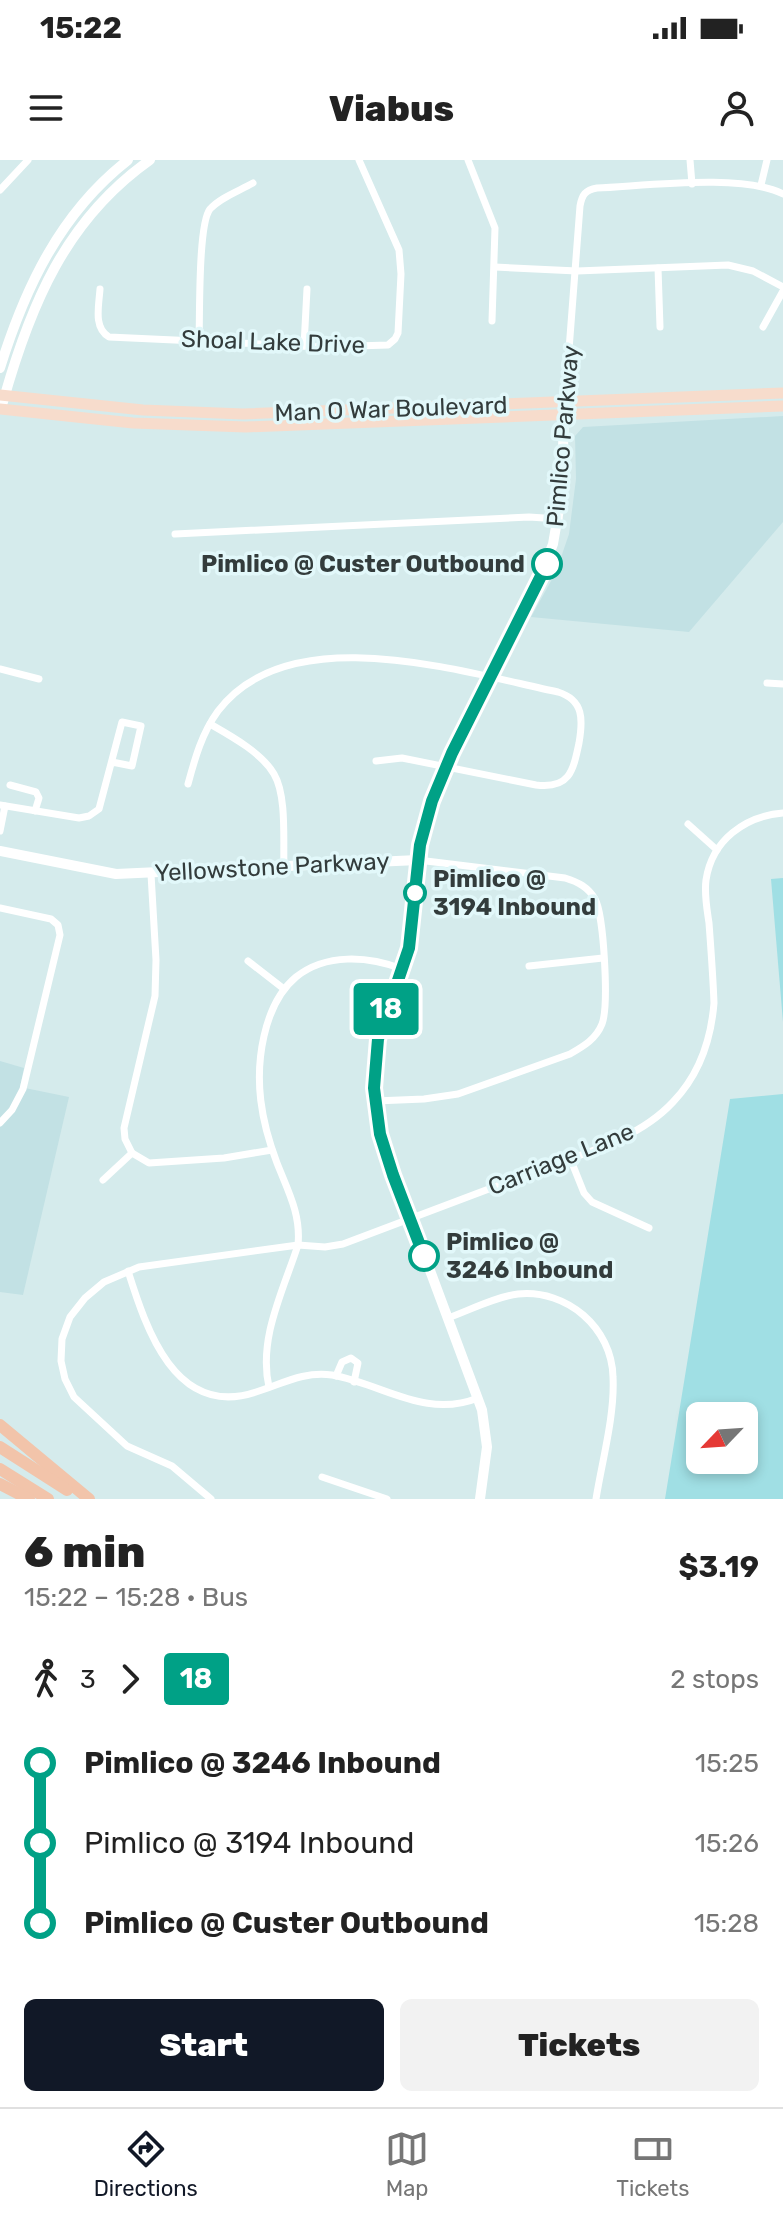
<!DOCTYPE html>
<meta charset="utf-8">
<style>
:root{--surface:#fff;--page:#f2f2f2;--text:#222;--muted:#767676;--line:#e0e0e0;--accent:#111827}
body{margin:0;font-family:Rubik,sans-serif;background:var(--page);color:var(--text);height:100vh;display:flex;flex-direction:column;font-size:30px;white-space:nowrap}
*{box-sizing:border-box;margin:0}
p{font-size:26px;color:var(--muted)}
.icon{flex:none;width:44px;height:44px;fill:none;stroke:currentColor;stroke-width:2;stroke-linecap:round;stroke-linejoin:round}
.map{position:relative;height:1339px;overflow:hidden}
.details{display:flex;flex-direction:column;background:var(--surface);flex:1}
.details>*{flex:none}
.badge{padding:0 16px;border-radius:6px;font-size:28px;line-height:52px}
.needle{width:52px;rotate:245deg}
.buttons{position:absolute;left:686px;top:1242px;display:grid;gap:16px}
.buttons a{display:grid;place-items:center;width:72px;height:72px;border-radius:12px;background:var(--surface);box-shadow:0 4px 12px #0003;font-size:40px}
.map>.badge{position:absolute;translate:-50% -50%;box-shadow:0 0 0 4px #fff}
.legs{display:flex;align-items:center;gap:12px;height:88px;padding:0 24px;font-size:26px}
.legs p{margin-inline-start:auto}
.headline{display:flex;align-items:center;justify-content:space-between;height:136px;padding:0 24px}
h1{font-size:44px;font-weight:800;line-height:60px}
.primary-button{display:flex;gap:16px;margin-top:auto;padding:16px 24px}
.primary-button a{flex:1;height:92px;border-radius:12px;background:var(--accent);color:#fff;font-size:32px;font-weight:800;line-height:92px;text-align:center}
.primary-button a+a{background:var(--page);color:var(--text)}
ul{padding:0 24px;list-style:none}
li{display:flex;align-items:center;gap:28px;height:80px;font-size:30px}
li i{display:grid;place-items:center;width:12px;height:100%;margin:0 10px;background:currentColor}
li i::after{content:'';width:20px;height:20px;margin:-10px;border:6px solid;border-radius:50%;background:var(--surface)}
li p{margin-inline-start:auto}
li:first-child i{background:linear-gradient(#0000 50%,currentColor 0)}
li:last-child i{background:linear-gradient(currentColor 50%,#0000 0)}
.status{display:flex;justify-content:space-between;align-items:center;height:56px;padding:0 40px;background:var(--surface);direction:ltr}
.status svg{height:22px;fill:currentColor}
header{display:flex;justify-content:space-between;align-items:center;height:104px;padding:0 24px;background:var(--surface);font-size:36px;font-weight:800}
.tab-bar{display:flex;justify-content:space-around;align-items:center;height:112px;border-top:2px solid var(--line);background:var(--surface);font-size:22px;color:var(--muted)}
.tab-bar a{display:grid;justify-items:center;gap:4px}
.tab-bar .active{color:var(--accent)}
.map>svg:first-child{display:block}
.built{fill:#c2e1e4}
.green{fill:#a0dfe4;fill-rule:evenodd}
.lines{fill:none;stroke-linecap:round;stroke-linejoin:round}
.street{stroke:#fff;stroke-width:7}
.secondary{stroke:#fff;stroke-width:10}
.primary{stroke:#f7dccc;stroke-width:11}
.highway{stroke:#f2c4aa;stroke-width:12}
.line-1-casing{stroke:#fff;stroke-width:18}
.line-1{stroke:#00a186;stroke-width:12}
.stop-1-dot{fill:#fff;stroke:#00a186;stroke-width:4}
.labels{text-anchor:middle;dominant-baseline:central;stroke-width:7;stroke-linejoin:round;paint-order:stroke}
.street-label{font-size:24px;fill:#333c3c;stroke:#e2f8fa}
.stop-label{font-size:24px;font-weight:bold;fill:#333c3c;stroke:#e2f8fa;text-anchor:start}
</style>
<div class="status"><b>15:22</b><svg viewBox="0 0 49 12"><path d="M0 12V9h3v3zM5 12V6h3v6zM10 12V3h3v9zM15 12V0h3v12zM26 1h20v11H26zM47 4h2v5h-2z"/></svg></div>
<header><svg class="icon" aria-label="menu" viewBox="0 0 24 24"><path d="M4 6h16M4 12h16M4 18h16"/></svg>Viabus<svg class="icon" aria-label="person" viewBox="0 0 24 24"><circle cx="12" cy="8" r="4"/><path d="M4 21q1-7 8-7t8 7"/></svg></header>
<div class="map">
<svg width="783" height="1339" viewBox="0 0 783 1339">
<rect width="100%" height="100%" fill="#d5ebec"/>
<g class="built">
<polygon points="783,256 783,362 689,472 531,457 556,412 569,374 576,319 575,276 583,267"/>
<polygon points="0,901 24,908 20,927 69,937 23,1135 0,1132"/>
</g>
<g class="green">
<polygon points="783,718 783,862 771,719"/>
<path d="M783,934V1339H665L730,939ZM700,1256H744V1300H700Z"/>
</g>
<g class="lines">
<g class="street">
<polyline points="468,0 495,68 492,161"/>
<polyline points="690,0 692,24"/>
<polyline points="761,25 767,0"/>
<polyline points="0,30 28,0"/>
<polyline points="495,107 577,111 728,105 753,111 783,127"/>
<polyline points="658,108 660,167"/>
<path d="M100,129C99,145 93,168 109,177L324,187L388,185L395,179L398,173L401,114L399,90L359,0"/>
<polyline points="763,167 783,131"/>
<path d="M199,179C200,156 198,64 210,49C221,37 239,31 253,23"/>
<polyline points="304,186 307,129"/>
<path d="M565,242L580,46C582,35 585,30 597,28C644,26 743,13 783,34"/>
<polyline points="175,374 529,357 559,359"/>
<polyline points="0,509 39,519"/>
<polyline points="767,523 783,524"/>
<path d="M210,564C231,576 262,593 274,614C287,636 283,681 284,707"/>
<path d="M188,624C195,598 202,573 218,551C289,457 462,512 558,532C584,540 583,560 579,583C573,612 569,629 536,625L402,598L376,601"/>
<polyline points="10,625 36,632 39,638 35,651"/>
<polyline points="0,645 79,658 89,656 99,649 122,562 141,566 132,606 112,602"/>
<polyline points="688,664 717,690"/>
<polyline points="0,671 5,646"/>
<polyline points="151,714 156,800 155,836 124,968 125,979 132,993 149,1003 224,998 272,990"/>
<polyline points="0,748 51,759 58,765 60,775 23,929 12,950 0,963"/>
<polyline points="248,801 284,829"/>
<polyline points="529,806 603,798"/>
<path d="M375,941L424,939L458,934L570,894C584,886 596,879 602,864C609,846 604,755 595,739C588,727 578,722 565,718L418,700"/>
<polyline points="570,998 584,1033 592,1042 649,1068"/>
<polyline points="103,1020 132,993"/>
<path d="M128,1111C146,1168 175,1259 256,1232C282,1224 303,1211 332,1215C383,1224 425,1259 478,1238"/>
<path d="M448,1158C470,1150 495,1137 518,1134C567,1129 612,1168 613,1217C615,1255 602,1301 596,1339"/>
<polyline points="336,1216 342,1202 351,1198 358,1203 354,1222"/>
<path d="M269,1227C258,1179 283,1131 298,1085C301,1054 288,1031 277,1003C261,961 254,920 264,876C269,854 278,832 296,817C326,793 368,796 402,809"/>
<polyline points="322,1317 387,1339"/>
<path d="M211,1339L172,1306L127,1286L74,1237L65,1219L61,1201L62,1179L70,1157L85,1138L104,1122L139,1107L298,1085L325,1087L343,1084C404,1061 465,1038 526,1015C574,996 636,982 673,942C699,915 711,880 714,843C713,816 711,790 709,763C707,749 704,734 706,720C712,680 745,656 783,653"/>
</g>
<g class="secondary">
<path d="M0,208C25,128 60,53 128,0"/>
<path d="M3,242C30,146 65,60 150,0"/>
<polyline points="0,691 116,714 418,700"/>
<polyline points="480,1339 487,1287 482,1250 384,987 375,941 376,891 388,845 409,788 420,685 442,614 539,420 553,384 562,332 564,249"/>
</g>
<g class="primary">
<polyline points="0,235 143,250 243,254 783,233"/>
<polyline points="0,249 133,263 246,267 783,246"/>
</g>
<g class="highway">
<polyline points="0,1265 89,1339"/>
<polyline points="0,1287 67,1330"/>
<polyline points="0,1309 48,1339"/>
<polyline points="0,1324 29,1339"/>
</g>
</g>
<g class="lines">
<g class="line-1-casing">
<polyline id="line-1" points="424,1096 393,1015 380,974 374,928 378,879 409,788 420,685 432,641 452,593 547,404"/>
</g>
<use href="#line-1" class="line-1"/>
</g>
<g class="stop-1-dot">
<circle cx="547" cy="404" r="14"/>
<circle cx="415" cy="733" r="10"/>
<circle cx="424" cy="1096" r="14"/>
</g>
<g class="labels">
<g class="street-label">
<text transform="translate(273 182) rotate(2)">Shoal Lake Drive</text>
<text transform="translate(391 249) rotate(-2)">Man O War Boulevard</text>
<text transform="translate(563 276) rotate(-85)">Pimlico Parkway</text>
<text transform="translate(272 707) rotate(-3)">Yellowstone Parkway</text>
<text transform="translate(561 999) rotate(-22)">Carriage Lane</text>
</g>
<g class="stop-label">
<text x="525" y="404" text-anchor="end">Pimlico @ Custer Outbound</text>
<text x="433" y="719">Pimlico @<tspan x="433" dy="28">3194 Inbound</tspan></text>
<text x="446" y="1082">Pimlico @<tspan x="446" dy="28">3246 Inbound</tspan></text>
</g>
</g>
</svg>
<div class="buttons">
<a><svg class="needle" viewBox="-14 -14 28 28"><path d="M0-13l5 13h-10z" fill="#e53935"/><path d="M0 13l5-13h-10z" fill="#767676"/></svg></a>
</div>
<b class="badge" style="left:386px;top:849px;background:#00a186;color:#fff">18</b>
</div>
<section class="details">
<div class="headline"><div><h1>6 min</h1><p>15:22 – 15:28 · Bus</p></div><b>$3.19</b></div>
<div class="legs"><svg class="icon" aria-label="walk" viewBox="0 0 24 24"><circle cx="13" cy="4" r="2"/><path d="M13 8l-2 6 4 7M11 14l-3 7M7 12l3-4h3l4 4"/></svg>3<svg class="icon" aria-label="forward" viewBox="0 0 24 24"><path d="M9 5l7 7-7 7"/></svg><b class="badge" style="background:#00a186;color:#fff">18</b><p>2 stops</p></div>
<ul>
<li><i style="color:#00a186"></i><b>Pimlico @ 3246 Inbound</b><p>15:25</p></li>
<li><i style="color:#00a186"></i><span>Pimlico @ 3194 Inbound</span><p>15:26</p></li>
<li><i style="color:#00a186"></i><b>Pimlico @ Custer Outbound</b><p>15:28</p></li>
</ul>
<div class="primary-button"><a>Start</a><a>Tickets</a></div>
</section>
<nav class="tab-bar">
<a class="active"><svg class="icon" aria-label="directions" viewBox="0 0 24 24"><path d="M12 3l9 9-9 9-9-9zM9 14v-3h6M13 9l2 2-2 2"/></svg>Directions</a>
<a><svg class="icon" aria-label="map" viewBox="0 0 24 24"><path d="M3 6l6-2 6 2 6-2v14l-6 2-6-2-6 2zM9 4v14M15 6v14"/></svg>Map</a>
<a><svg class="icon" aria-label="tickets" viewBox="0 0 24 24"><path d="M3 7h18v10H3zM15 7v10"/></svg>Tickets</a>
</nav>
